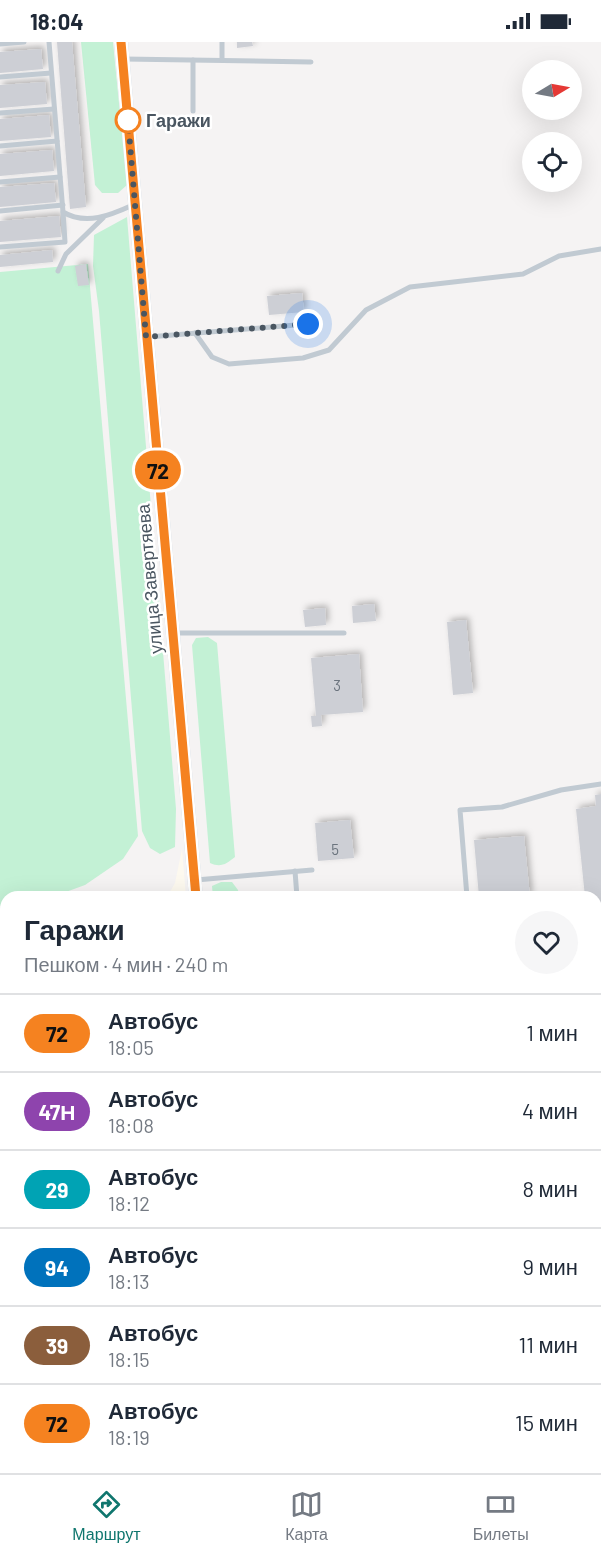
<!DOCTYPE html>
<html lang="ru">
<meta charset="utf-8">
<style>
:root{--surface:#fff;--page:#f6f6f7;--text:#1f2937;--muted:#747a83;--line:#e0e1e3;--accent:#0f766e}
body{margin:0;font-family:Barlow,sans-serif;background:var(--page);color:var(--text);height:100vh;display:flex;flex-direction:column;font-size:22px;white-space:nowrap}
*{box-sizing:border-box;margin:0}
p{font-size:20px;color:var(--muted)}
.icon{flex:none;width:33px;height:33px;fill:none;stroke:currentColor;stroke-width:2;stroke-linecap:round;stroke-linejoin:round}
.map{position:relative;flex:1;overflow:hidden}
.details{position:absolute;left:0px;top:849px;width:602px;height:582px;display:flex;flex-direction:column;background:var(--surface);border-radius:18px 18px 0 0;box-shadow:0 6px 24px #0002}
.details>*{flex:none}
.badge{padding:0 12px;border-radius:20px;font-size:21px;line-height:39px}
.needle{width:39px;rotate:80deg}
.controls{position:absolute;left:522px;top:18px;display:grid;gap:12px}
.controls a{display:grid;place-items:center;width:60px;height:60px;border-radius:50%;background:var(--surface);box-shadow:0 6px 24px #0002;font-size:30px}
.you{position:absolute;width:30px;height:30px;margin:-15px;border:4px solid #fff;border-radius:50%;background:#1a73e8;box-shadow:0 0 0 9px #1a73e833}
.map>.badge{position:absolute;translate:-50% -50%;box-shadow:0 0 0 3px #fff}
.round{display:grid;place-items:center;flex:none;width:63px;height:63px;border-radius:32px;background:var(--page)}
.summary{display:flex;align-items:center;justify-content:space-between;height:102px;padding:0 24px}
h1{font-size:28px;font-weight:700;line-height:45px}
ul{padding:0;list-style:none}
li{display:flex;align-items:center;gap:18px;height:78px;padding:0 24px;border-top:2px solid var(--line)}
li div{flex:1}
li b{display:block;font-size:22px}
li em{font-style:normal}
li .badge{min-width:66px;font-weight:700;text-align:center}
.status{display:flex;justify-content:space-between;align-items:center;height:42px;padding:0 30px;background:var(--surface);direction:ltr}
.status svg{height:16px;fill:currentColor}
.tab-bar{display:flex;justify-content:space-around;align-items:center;height:84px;border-top:2px solid var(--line);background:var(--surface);font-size:16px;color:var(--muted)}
.tab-bar a{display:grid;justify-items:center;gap:3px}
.tab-bar .on{color:var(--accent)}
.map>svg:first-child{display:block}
.commercial{fill:#fdf9ef}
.green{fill:#c3f1d5}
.building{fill:#cdcfd5;filter:url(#shadow)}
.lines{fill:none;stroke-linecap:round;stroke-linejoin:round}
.lane{stroke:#c1cad2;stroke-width:5}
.street{stroke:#c1cad2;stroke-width:10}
.secondary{stroke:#c1cbd6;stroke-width:14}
.line-casing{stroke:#fff;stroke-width:14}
.line{stroke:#f58220;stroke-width:9}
.walk{stroke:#4a5661;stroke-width:6;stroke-dasharray:0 10.8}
.stop-dot{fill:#fff;stroke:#f58220;stroke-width:3}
.labels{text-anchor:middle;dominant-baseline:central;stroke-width:5;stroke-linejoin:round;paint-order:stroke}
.number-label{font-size:15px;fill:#6b747e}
.stop-label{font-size:18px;font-weight:bold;fill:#4a5661;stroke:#fff;text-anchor:start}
.street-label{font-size:18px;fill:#4a5661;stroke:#fff}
</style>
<div class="status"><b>18:04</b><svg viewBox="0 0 49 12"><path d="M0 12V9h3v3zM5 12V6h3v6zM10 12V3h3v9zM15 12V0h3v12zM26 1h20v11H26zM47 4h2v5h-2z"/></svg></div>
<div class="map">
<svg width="601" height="1431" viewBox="0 0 601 1431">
<defs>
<filter id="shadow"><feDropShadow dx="3" dy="-3" stdDeviation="3" flood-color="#0004"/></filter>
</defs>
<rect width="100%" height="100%" fill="#f5f3f3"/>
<polygon class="commercial" points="182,807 186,855 167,855 175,841"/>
<g class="green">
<polygon points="81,0 113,0 127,143 118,151 102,151 95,143"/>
<polygon points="127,175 176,767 175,805 160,812 150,806 142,789 99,269 93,224 94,193"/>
<polygon points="88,222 138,794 123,817 85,843 52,855 6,855 6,863 0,864 0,230"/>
<path d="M208,595L217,601L235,815C226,822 221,826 210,821L192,603L196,596Z"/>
<polygon points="221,840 232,840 238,848 239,855 213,855 212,844"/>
<polygon points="0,1289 5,1289 6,1298 6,1356 0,1356"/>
</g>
<g class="building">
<polygon points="57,0 72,0 86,165 70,167"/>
<polygon points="237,0 252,0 253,4 237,6"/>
<polygon points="41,7 43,27 0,31 0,10"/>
<polygon points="45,40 47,62 0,66 0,43"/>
<polygon points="49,73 51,95 0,99 0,77"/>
<polygon points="52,108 54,129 0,134 0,112"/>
<polygon points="54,141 56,160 0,165 0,145"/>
<polygon points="59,174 61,195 0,200 0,179"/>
<polygon points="52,208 53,220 0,225 0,213"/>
<polygon points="86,222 89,243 78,244 75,224"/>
<polygon points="302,251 304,270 269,273 267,254"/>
<polygon points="374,562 376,579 353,581 352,564"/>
<polygon points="325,566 326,583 305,585 303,568"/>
<polygon points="466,578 473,651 453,653 447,580"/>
<polygon points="359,612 363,670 321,673 322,684 312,685 311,674 316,674 311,616"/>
<polygon points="601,752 601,903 596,903 596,855 585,855 576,767 596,764 595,753"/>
<polygon points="350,778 354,816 318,819 315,781"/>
<polygon points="524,794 530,855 479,855 474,798"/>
<polygon points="0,906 6,908 6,934 0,933"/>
<polygon points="601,955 601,986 596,987 596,956"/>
<polygon points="6,1028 6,1052 0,1053 0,1030"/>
<polygon points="601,1116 601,1177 599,1177 596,1117"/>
<polygon points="596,1389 600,1431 588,1431 588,1425 596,1425"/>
<polygon points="21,1425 161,1425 161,1431 0,1431 0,1427"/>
<polygon points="322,1425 351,1425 352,1431 322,1431"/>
<polygon points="540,1425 561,1425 562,1431 540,1431"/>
</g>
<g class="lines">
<g class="lane">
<path d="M49,0L63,170C86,184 111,173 133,163"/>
<polyline points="0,2 24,0"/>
<polyline points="124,17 311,20"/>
<polyline points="222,18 222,0"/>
<polyline points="0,35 51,31"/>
<polyline points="193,69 193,18"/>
<polyline points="0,71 54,67"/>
<polyline points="0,104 57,99"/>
<polyline points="0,140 60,135"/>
<polyline points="0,169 63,163"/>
<polyline points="0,205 65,200 63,170"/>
<polyline points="58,229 66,212 103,176"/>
<polyline points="195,291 212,315 229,322 303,316 329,308 366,268 410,245 523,232 559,214 601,207"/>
<polyline points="148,295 308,282"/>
<polyline points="174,591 344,591"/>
<polyline points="295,829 297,855"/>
<polyline points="196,838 312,828"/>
<polyline points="467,855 460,768 502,765 561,748 601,742"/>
<polyline points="0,1217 6,1219"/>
<polyline points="596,1219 601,1218"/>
<polyline points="0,1267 6,1267"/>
<polyline points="599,1335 601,1353"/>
<polyline points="0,1417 6,1417"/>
<polyline points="179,1425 179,1431"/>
<polyline points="361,1425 361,1431"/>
<polyline points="517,1425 517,1431"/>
<polyline points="575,1425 576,1431"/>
<polyline points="413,1431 417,1428 454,1425"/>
</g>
<polyline class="street" points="0,1172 6,1173"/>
<g class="secondary">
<polyline points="121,0 196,855"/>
<polyline points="244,1425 245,1431"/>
</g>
</g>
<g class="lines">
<g class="line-casing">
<polyline id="line" points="121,0 196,855"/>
</g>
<use href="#line" class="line"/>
<polyline class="walk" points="128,78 146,295 308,282"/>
</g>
<circle class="stop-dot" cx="128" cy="78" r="12"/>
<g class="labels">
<g class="number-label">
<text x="337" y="643">3</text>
<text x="335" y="807">5</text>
</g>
<g class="stop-label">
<text x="146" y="78">Гаражи</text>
</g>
<g class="street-label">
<text transform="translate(149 537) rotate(-95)">улица Завертяева</text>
</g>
</g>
</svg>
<div class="controls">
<a><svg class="needle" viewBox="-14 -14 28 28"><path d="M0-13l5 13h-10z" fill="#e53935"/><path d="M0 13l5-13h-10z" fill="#747a83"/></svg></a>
<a><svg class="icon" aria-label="locate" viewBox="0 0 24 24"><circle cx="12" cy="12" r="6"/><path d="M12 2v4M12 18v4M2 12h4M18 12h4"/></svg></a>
</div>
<div class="you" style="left:308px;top:282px"></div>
<b class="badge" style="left:158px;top:428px;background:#f58220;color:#111">72</b>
<section class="details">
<div class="summary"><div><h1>Гаражи</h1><p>Пешком · 4 мин · 240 m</p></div><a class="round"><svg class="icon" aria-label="heart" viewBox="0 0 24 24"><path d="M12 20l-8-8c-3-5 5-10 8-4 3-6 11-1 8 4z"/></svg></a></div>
<ul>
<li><span class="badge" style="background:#f58220;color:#111">72</span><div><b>Автобус</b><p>18:05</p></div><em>1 мин</em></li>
<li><span class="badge" style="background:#8e44ad;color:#fff">47Н</span><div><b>Автобус</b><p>18:08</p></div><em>4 мин</em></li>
<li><span class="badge" style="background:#00a3b4;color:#fff">29</span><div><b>Автобус</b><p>18:12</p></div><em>8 мин</em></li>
<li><span class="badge" style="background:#0072bc;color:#fff">94</span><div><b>Автобус</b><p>18:13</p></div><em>9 мин</em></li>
<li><span class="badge" style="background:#8b5e3c;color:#fff">39</span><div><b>Автобус</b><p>18:15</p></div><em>11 мин</em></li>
<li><span class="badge" style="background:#f58220;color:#111">72</span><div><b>Автобус</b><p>18:19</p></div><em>15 мин</em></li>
</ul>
</section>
</div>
<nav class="tab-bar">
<a class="on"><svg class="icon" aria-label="directions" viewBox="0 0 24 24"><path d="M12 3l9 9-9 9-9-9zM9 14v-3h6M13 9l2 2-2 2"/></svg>Маршрут</a>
<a><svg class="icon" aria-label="map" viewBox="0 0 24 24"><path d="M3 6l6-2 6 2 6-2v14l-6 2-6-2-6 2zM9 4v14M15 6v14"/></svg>Карта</a>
<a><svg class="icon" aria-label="tickets" viewBox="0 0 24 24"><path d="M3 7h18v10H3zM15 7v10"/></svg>Билеты</a>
</nav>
